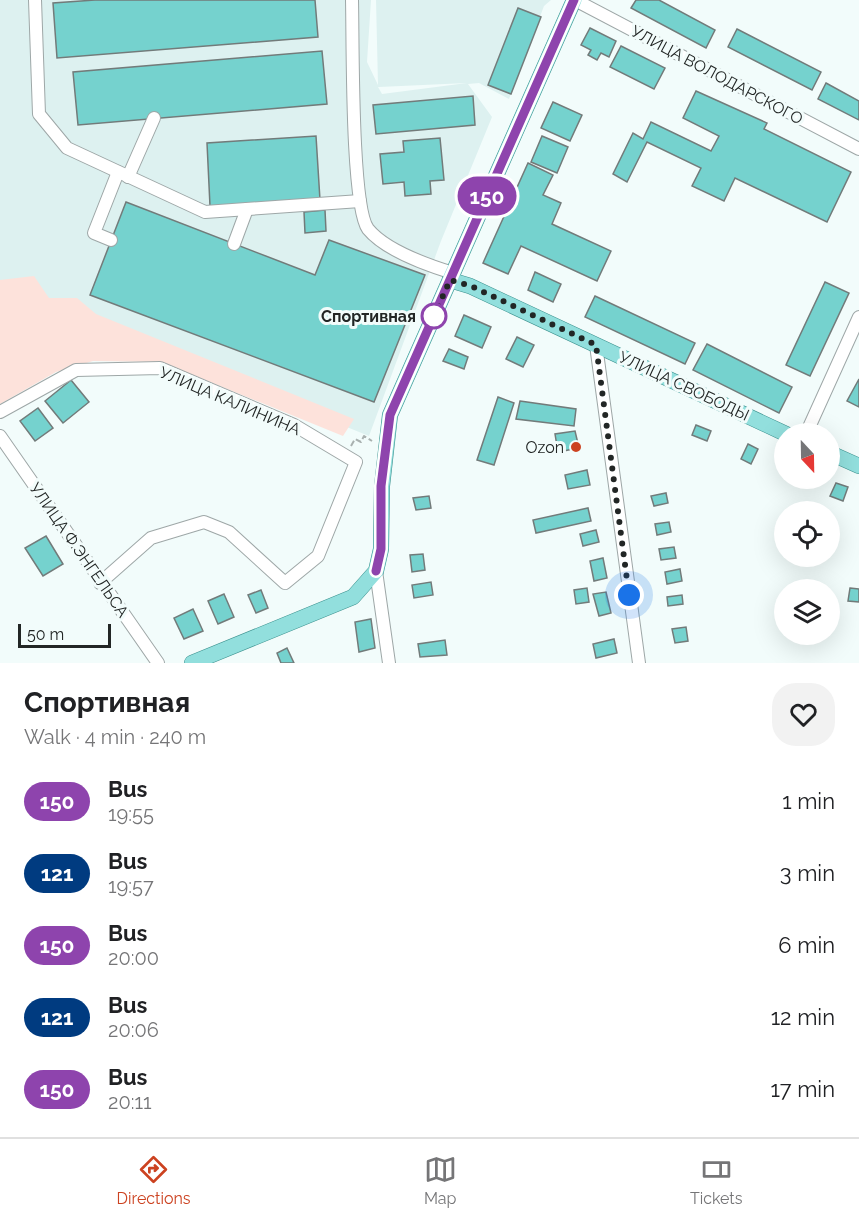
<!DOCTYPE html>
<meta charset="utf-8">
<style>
:root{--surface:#fff;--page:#f2f2f2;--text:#202124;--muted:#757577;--line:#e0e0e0;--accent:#cc4220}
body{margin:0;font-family:Raleway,sans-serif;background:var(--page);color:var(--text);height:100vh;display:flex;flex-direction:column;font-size:22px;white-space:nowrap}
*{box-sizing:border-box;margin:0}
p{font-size:20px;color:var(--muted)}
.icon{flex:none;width:33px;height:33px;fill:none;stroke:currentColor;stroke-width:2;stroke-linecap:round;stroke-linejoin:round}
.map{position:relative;height:663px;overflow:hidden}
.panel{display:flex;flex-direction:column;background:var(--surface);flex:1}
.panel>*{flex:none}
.badge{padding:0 12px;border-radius:20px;font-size:21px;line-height:39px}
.needle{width:39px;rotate:158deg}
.fabs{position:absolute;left:774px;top:423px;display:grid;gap:12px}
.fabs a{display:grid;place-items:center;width:66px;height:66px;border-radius:50%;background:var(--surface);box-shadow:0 6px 24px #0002;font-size:30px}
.scale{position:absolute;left:18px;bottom:15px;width:93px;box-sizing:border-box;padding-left:6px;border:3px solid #222625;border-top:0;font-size:16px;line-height:21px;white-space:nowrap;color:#222625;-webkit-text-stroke:4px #f2fcfb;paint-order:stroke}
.you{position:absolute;width:30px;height:30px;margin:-15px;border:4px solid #fff;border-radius:50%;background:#1a73e8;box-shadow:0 0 0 9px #1a73e833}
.map>.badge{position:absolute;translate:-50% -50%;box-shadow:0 0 0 3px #fff}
.round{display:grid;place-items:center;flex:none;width:63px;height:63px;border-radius:24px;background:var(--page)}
.head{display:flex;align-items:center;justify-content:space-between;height:102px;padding:0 24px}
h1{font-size:28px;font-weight:700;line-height:45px}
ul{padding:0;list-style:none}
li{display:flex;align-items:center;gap:18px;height:72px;padding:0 24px}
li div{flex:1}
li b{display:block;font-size:22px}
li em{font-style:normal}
li .badge{min-width:66px;font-weight:700;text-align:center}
.menu{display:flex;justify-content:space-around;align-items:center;height:84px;border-top:2px solid var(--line);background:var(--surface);font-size:16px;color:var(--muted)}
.menu a{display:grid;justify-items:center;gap:3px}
.menu .selected{color:var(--accent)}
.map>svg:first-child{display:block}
.built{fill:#ddf1f0;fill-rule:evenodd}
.green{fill:#fde2db}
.building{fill:#75d2ce;stroke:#727b7a;stroke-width:1.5}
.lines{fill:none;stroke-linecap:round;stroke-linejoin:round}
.minor-casing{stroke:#9ea7a7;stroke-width:14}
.major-casing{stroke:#3c918e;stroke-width:16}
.path{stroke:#a9b1b0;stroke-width:2;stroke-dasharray:6 3;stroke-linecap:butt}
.minor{stroke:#fff;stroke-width:12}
.major{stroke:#92dfdd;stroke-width:15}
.line-casing{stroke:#fff;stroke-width:14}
.line{stroke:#8e44ad;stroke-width:9}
.walk{stroke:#222625;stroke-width:6;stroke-dasharray:0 10.8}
.stop-dot{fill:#fff;stroke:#8e44ad;stroke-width:3}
.poi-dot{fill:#cc4220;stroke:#f2fcfb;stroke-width:2}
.labels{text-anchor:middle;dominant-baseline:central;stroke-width:6;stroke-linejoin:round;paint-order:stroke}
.street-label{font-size:16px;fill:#222625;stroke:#f2fcfb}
.stop-label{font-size:16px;font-weight:bold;fill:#222625;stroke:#f2fcfb;text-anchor:end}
.poi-label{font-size:16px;fill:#222625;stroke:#f2fcfb;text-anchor:end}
</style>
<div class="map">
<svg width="859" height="663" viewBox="0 0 859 663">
<rect width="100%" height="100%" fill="#f2fcfb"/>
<path class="built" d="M0,0H371L367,62L378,85L376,0H551L544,6L509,99L479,83L468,84L492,117L441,241L369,436L90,323L0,369ZM467,83L382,94L378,87H379Z"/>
<polygon class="green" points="34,276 49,298 77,298 96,314 354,419 343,436 161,362 93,361 56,372 0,404 0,280"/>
<g class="building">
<polygon points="95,0 315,0 318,37 57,58 53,3"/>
<polygon points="636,0 659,0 715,30 706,48 631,8"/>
<polygon points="518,8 541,17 511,94 488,85"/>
<polygon points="590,28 616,41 609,57 601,53 597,60 588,55 591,50 581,45"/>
<polygon points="737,29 821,72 812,90 728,47"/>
<polygon points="621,46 665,68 654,89 610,67"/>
<polygon points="322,51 327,104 78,125 73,72"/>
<polygon points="826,83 859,101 859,120 818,99"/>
<polygon points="696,91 767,123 764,129 851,172 827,222 735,178 724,201 692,186 701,168 647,142 627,182 613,174 633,133 643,139 651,122 711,151 719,136 683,118"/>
<polygon points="473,96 475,125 376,134 373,105"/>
<polygon points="553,102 582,115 570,141 541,128"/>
<polygon points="316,136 320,200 210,206 207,143"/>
<polygon points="542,136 568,147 557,173 531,162"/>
<polygon points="440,138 444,180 430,181 431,194 405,196 404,182 383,184 380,154 404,152 403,141"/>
<polygon points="528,163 553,175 543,195 561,203 552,224 611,251 597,281 521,246 508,274 483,263"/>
<polygon points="126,202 315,275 329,240 425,275 374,402 90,295"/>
<polygon points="325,210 326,231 305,233 304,212"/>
<polygon points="535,272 561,284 553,302 528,290"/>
<polygon points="825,282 849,293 810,376 786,365"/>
<polygon points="595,296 695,343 685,364 585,317"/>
<polygon points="464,315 491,327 482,348 455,336"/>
<polygon points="517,337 534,345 523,367 506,359"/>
<polygon points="707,344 792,387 779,413 693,370"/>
<polygon points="449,349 468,357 464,369 443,361"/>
<polygon points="859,379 859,407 847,401"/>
<polygon points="71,380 89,402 63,423 45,401"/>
<polygon points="498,397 514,403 494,465 477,460"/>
<polygon points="520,401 576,409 574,426 516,419"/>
<polygon points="38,408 53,428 35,441 20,421"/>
<polygon points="696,425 711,431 707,441 692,435"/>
<polygon points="575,431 579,448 558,452 555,434"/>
<polygon points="748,444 758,449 751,464 741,459"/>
<polygon points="587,470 590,485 568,489 565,475"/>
<polygon points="836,483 848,487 843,501 830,496"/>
<polygon points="666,493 668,503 654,506 651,496"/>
<polygon points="429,496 431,508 416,510 413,498"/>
<polygon points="588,508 591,521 536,533 533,520"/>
<polygon points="669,522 671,532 657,535 655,524"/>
<polygon points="596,530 599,542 583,546 580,534"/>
<polygon points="46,536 63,564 43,576 25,548"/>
<polygon points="674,547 676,558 661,560 659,549"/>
<polygon points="423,554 425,570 412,572 410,555"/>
<polygon points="603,558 607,578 594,581 590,561"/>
<polygon points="680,569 682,581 667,584 665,572"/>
<polygon points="431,582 433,595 414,598 412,585"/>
<polygon points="587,588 589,602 576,604 574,590"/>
<polygon points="850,588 859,589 859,602 848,601"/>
<polygon points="261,590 268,608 256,613 248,595"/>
<polygon points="606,592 611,613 599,616 593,594"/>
<polygon points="224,594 234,617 218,624 208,601"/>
<polygon points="682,595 683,604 668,606 667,597"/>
<polygon points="193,609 203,631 184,639 174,618"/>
<polygon points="371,619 375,648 359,652 355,622"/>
<polygon points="686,627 688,641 675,643 672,629"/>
<polygon points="614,639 617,653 596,658 593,644"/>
<polygon points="445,640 447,655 420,657 418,644"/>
<polygon points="287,648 294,663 281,663 277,653"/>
</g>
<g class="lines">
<g class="minor-casing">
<g id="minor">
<polyline points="35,0 39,114 67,148 205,212 360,201"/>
<path d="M352,0C353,38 351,206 368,229C386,251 427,265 453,273"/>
<polyline points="575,0 859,149"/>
<polyline points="128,177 154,118"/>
<polyline points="111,240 94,233 118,172"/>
<polyline points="234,244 247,209"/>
<polyline points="596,345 639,663"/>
<polyline points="0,412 76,370 160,368 294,425 356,462 318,556 285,583 229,532 204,522 151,538 100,583"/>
<polyline points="806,434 859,317"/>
<polyline points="0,436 158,663"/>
<polyline points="376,571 389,663"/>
</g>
</g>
<g class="major-casing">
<g id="major">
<polyline points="450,280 470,286 786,434"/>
<polyline points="830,453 859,466"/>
<polyline points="192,663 353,597 376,571 381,549 382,486 390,415 574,0"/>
</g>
</g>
<polyline class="path" points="351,446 355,439 361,442 364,436 372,441"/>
<use href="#minor" class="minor"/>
<use href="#major" class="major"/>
</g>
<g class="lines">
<g class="line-casing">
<polyline id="line" points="376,571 381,549 381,486 390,415 574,0"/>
</g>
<use href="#line" class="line"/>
<polyline class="walk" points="434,316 450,280 471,286 596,345 629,595"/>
</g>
<circle class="stop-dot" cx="434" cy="316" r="12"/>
<circle class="poi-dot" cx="576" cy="447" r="6"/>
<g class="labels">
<g class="street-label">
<text transform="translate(717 75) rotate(28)">УЛИЦА ВОЛОДАРСКОГО</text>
<text transform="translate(684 386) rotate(25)">УЛИЦА СВОБОДЫ</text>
<text transform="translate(230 401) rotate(23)">УЛИЦА КАЛИНИНА</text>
<text transform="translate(79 550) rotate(55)">УЛИЦА Ф.ЭНГЕЛЬСА</text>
</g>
<g class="stop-label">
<text x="416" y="316">Спортивная</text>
</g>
<g class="poi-label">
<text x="564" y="447">Ozon</text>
</g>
</g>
</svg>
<div class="fabs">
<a><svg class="needle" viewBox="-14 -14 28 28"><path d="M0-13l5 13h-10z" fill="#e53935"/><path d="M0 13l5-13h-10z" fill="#757577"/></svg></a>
<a><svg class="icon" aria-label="locate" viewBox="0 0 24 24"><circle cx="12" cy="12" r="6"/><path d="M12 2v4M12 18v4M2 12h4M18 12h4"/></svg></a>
<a><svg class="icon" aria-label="layers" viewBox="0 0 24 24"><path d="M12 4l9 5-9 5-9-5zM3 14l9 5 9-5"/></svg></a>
</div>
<div class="scale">50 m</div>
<div class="you" style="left:629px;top:595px"></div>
<b class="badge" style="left:487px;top:196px;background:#8e44ad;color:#fff">150</b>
</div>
<section class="panel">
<div class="head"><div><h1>Спортивная</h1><p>Walk · 4 min · 240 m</p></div><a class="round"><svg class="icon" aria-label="heart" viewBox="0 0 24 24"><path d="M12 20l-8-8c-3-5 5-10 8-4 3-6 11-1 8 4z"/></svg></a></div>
<ul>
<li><span class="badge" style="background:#8e44ad;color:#fff">150</span><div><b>Bus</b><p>19:55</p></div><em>1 min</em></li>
<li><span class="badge" style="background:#003b80;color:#fff">121</span><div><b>Bus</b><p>19:57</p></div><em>3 min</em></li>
<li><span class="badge" style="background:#8e44ad;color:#fff">150</span><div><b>Bus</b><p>20:00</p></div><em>6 min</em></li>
<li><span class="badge" style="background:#003b80;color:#fff">121</span><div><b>Bus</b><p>20:06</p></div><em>12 min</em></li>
<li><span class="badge" style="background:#8e44ad;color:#fff">150</span><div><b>Bus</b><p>20:11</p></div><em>17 min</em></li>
</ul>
</section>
<nav class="menu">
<a class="selected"><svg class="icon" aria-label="directions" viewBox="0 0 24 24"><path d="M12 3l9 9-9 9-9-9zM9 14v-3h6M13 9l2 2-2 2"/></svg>Directions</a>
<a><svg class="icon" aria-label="map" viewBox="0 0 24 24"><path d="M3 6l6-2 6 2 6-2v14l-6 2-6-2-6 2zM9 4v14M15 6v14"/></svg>Map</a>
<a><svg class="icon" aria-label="tickets" viewBox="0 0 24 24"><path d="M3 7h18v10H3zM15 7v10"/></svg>Tickets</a>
</nav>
